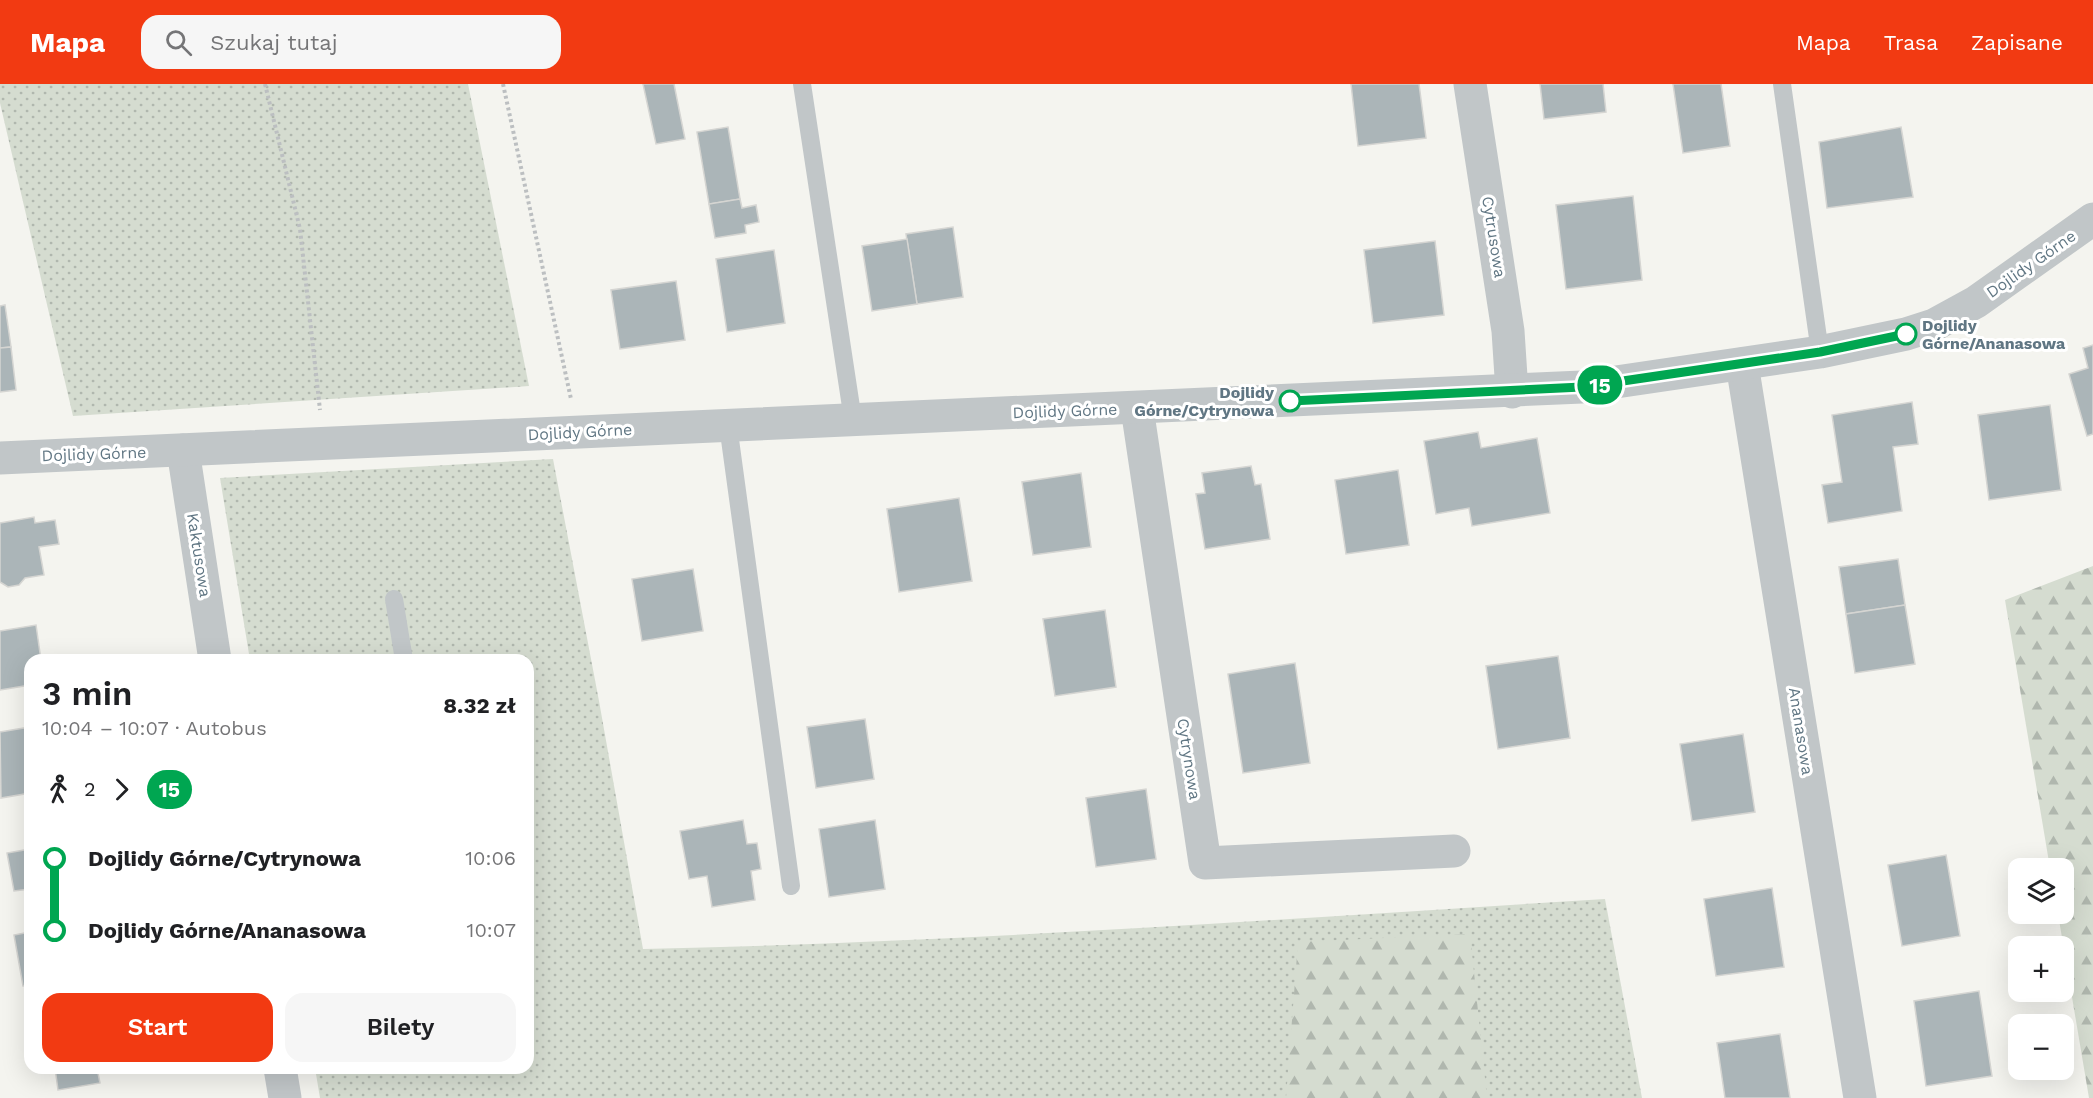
<!DOCTYPE html>
<html lang="pl">
<meta charset="utf-8">
<style>
:root{--surface:#fff;--page:#f6f6f6;--text:#202124;--muted:#757577;--accent:#f23a12}
body{margin:0;font-family:"Work Sans",sans-serif;background:var(--page);color:var(--text);height:100vh;display:flex;flex-direction:column;font-size:22px;white-space:nowrap}
*{box-sizing:border-box;margin:0}
p{font-size:20px;color:var(--muted)}
.icon{flex:none;width:33px;height:33px;fill:none;stroke:currentColor;stroke-width:2;stroke-linecap:round;stroke-linejoin:round}
.map{position:relative;flex:1;overflow:hidden}
.details{position:absolute;left:24px;top:570px;width:510px;height:420px;display:flex;flex-direction:column;background:var(--surface);border-radius:18px;box-shadow:0 6px 24px #0002}
.details>*{flex:none}
.badge{padding:0 12px;border-radius:20px;font-size:21px;line-height:39px}
.controls{position:absolute;left:2008px;top:774px;display:grid;gap:12px}
.controls a{display:grid;place-items:center;width:66px;height:66px;border-radius:12px;background:var(--surface);box-shadow:0 6px 24px #0002;font-size:30px}
.map>.badge{position:absolute;translate:-50% -50%;box-shadow:0 0 0 3px #fff}
.legs{display:flex;align-items:center;gap:9px;height:66px;padding:0 18px;font-size:20px}
.legs p{margin-inline-start:auto}
.summary{display:flex;align-items:center;justify-content:space-between;height:102px;padding:0 18px}
h1{font-size:33px;font-weight:600;line-height:45px}
.action{display:flex;gap:12px;margin-top:auto;padding:12px 18px}
.action a{flex:1;height:69px;border-radius:18px;background:var(--accent);color:#fff;font-size:24px;font-weight:600;line-height:69px;text-align:center}
.action a+a{background:var(--page);color:var(--text)}
ul{padding:0 18px;list-style:none}
li{display:flex;align-items:center;gap:21px;height:72px;font-size:22px}
li i{display:grid;place-items:center;width:9px;height:100%;margin:0 8px;background:currentColor}
li i::after{content:'';width:15px;height:15px;margin:-8px;border:4px solid;border-radius:50%;background:var(--surface)}
li p{margin-inline-start:auto}
li:first-child i{background:linear-gradient(#0000 50%,currentColor 0)}
li:last-child i{background:linear-gradient(currentColor 50%,#0000 0)}
header{display:flex;align-items:center;gap:36px;box-sizing:border-box;height:84px;padding:0 30px;background:var(--accent);color:#fff}
header strong{font-size:28px}
nav{display:flex;gap:33px;margin-inline-start:auto;font-size:21px}
.search{width:420px;height:54px;background:var(--page);display:flex;align-items:center;gap:15px;box-sizing:border-box;padding:0 21px;border-radius:18px;color:var(--muted);font-size:22px}
.map>svg:first-child{display:block}
.grass{fill:url(#grass-dots)}
.forest{fill:url(#forest-firs)}
.building{fill:#abb5b8;stroke:#d5d5d2;stroke-width:1.5}
.lines{fill:none;stroke-linecap:round;stroke-linejoin:round}
.path{stroke:#bcbfc1;stroke-width:4;stroke-dasharray:3 3;stroke-linecap:butt}
.lane{stroke:#c1c6c8;stroke-width:18}
.street{stroke:#c1c6c8;stroke-width:33}
.line-1-casing{stroke:#fff;stroke-width:14}
.line-1{stroke:#00a651;stroke-width:9}
.stop-1-dot{fill:#fff;stroke:#00a651;stroke-width:3}
.labels{text-anchor:middle;dominant-baseline:central;stroke-width:6;stroke-linejoin:round;paint-order:stroke}
.street-label{font-size:16px;fill:#607683;stroke:#fff}
.stop-label{font-size:16px;font-weight:bold;fill:#607683;stroke:#fff;text-anchor:start}
</style>
<header>
<strong>Mapa</strong>
<div class="search"><svg class="icon" aria-label="search" viewBox="0 0 24 24"><circle cx="10" cy="10" r="6"/><path d="M15 15l6 6"/></svg>Szukaj tutaj</div>
<nav><a>Mapa</a><a>Trasa</a><a>Zapisane</a></nav>
</header>
<div class="map">
<svg width="2093" height="1014" viewBox="0 0 2093 1014">
<defs>
<pattern id="grass-dots" width="8" height="8" patternUnits="userSpaceOnUse" patternTransform="scale(1.5)"><rect width="8" height="8" fill="#d5dcd0"/><path d="M2 2h.1M6 6h.1" fill="none" stroke="#b0b7ae" stroke-width="1.8" stroke-linecap="round"/></pattern>
<pattern id="forest-firs" width="22" height="20" patternUnits="userSpaceOnUse" patternTransform="scale(1.5)"><rect width="22" height="20" fill="#d5dcd0"/><path d="M5 1l3.5 6h-7zM16 11l3.5 6h-7z" fill="#b0b7ae"/></pattern>
</defs>
<rect width="100%" height="100%" fill="#f4f4ef"/>
<g class="grass">
<polygon points="0,0 468,0 529,302 73,332 0,19"/>
<path d="M553,375L599,617L643,865C964,858 1284,835 1605,815L1642,1014H320L315,984H528V576H250L220,394Z"/>
</g>
<g class="forest">
<polygon points="2093,482 2093,1014 2089,1014 2058,830 2064,830 2064,784 2050,784 2005,516"/>
<polygon points="1470,850 1487,1014 1286,1014 1298,858"/>
</g>
<g class="building">
<polygon points="643,0 674,0 685,55 656,60"/>
<polygon points="1351,0 1419,0 1426,54 1358,62"/>
<polygon points="1540,0 1603,0 1606,28 1544,35"/>
<polygon points="1673,0 1721,0 1730,62 1683,69"/>
<polygon points="728,43 740,115 709,120 697,48"/>
<polygon points="1901,43 1913,113 1827,124 1819,58"/>
<polygon points="1633,112 1642,196 1566,205 1556,121"/>
<polygon points="740,115 742,124 756,121 759,138 745,141 746,149 715,154 709,120"/>
<polygon points="953,143 963,213 917,220 906,150"/>
<polygon points="907,155 917,220 872,227 862,162"/>
<polygon points="1435,157 1444,231 1373,239 1364,166"/>
<polygon points="774,166 785,239 727,248 716,175"/>
<polygon points="676,197 685,256 620,265 611,206"/>
<polygon points="5,221 11,263 0,264 0,222"/>
<polygon points="2093,261 2093,350 2087,352 2069,290 2088,284 2083,264"/>
<polygon points="11,263 16,306 0,308 0,264"/>
<polygon points="1912,318 1918,360 1893,363 1902,427 1828,439 1822,401 1842,398 1832,331"/>
<polygon points="2050,321 2061,406 1989,416 1978,331"/>
<polygon points="1478,348 1481,364 1537,354 1550,429 1472,442 1469,424 1436,430 1424,357"/>
<polygon points="1251,382 1255,401 1261,400 1270,455 1205,465 1196,410 1205,409 1202,389"/>
<polygon points="1398,386 1409,461 1346,470 1335,396"/>
<polygon points="1081,389 1091,463 1033,471 1022,398"/>
<polygon points="959,414 972,497 899,508 887,425"/>
<polygon points="34,433 35,439 55,436 59,460 39,463 44,491 25,494 19,501 8,503 0,498 0,439"/>
<polygon points="1898,475 1905,521 1846,530 1839,483"/>
<polygon points="693,485 703,547 642,557 632,495"/>
<polygon points="1905,521 1915,580 1855,589 1846,530"/>
<polygon points="1105,526 1116,603 1055,612 1043,535"/>
<polygon points="36,541 41,576 30,576 30,601 0,606 0,547"/>
<polygon points="1558,572 1570,654 1498,665 1486,582"/>
<polygon points="1295,579 1310,679 1243,689 1228,590"/>
<polygon points="865,635 874,695 816,704 807,643"/>
<polygon points="30,643 30,709 1,714 0,648"/>
<polygon points="1743,650 1755,728 1692,737 1680,660"/>
<polygon points="1146,705 1156,775 1096,783 1086,714"/>
<polygon points="743,736 747,760 757,759 761,785 751,787 755,816 712,823 707,792 689,795 680,747"/>
<polygon points="875,736 885,805 829,813 819,745"/>
<polygon points="30,765 30,805 14,807 7,769"/>
<polygon points="1946,771 1960,852 1902,862 1888,781"/>
<polygon points="1772,804 1784,883 1716,892 1704,815"/>
<polygon points="30,848 30,901 23,902 14,851"/>
<polygon points="1979,907 1992,992 1926,1002 1914,917"/>
<polygon points="1780,950 1790,1014 1725,1014 1717,959"/>
<polygon points="55,984 97,984 100,999 58,1006"/>
</g>
<g class="lines">
<g class="path">
<polyline points="265,0 300,145 320,326"/>
<polyline points="503,0 571,315"/>
</g>
<g class="lane">
<polyline points="802,0 853,336"/>
<polyline points="1782,0 1820,268"/>
<polyline points="728,341 791,802"/>
<polyline points="394,515 404,576"/>
</g>
<g class="street">
<polyline points="1470,0 1508,247 1512,308"/>
<polyline points="1742,280 1860,1014"/>
<polyline points="1137,324 1205,779 1454,767"/>
<polyline points="183,366 215,576"/>
<polyline points="0,374 1582,303 1820,268 1906,250 1934,241 1976,218 2093,135"/>
<polyline points="280,984 285,1014"/>
</g>
</g>
<g class="lines">
<g class="line-1-casing">
<polyline id="line-1" points="1290,317 1582,303 1820,268 1906,250"/>
</g>
<use href="#line-1" class="line-1"/>
</g>
<g class="stop-1-dot">
<circle cx="1906" cy="250" r="10"/>
<circle cx="1290" cy="317" r="10"/>
</g>
<g class="labels">
<g class="street-label">
<text transform="translate(1494 153) rotate(81)">Cytrusowa</text>
<text transform="translate(2031 180) rotate(-35)">Dojlidy Górne</text>
<text transform="translate(1065 327) rotate(-2)">Dojlidy Górne</text>
<text transform="translate(580 348) rotate(-3)">Dojlidy Górne</text>
<text transform="translate(94 370) rotate(-2)">Dojlidy Górne</text>
<text transform="translate(199 471) rotate(81)">Kaktusowa</text>
<text transform="translate(1801 647) rotate(81)">Ananasowa</text>
<text transform="translate(1189 675) rotate(81)">Cytrynowa</text>
</g>
<g class="stop-label">
<text x="1922" y="241">Dojlidy<tspan x="1922" dy="18">Górne/Ananasowa</tspan></text>
<text x="1274" y="308" text-anchor="end">Dojlidy<tspan x="1274" dy="18">Górne/Cytrynowa</tspan></text>
</g>
</g>
</svg>
<div class="controls">
<a><svg class="icon" aria-label="layers" viewBox="0 0 24 24"><path d="M12 4l9 5-9 5-9-5zM3 14l9 5 9-5"/></svg></a>
<a>+</a>
<a>−</a>
</div>
<b class="badge" style="left:1600px;top:301px;background:#00a651;color:#fff">15</b>
<section class="details">
<div class="summary"><div><h1>3 min</h1><p>10:04 – 10:07 · Autobus</p></div><b>8.32 zł</b></div>
<div class="legs"><svg class="icon" aria-label="walk" viewBox="0 0 24 24"><circle cx="13" cy="4" r="2"/><path d="M13 8l-2 6 4 7M11 14l-3 7M7 12l3-4h3l4 4"/></svg>2<svg class="icon" aria-label="forward" viewBox="0 0 24 24"><path d="M9 5l7 7-7 7"/></svg><b class="badge" style="background:#00a651;color:#fff">15</b></div>
<ul>
<li><i style="color:#00a651"></i><b>Dojlidy Górne/Cytrynowa</b><p>10:06</p></li>
<li><i style="color:#00a651"></i><b>Dojlidy Górne/Ananasowa</b><p>10:07</p></li>
</ul>
<div class="action"><a>Start</a><a>Bilety</a></div>
</section>
</div>
